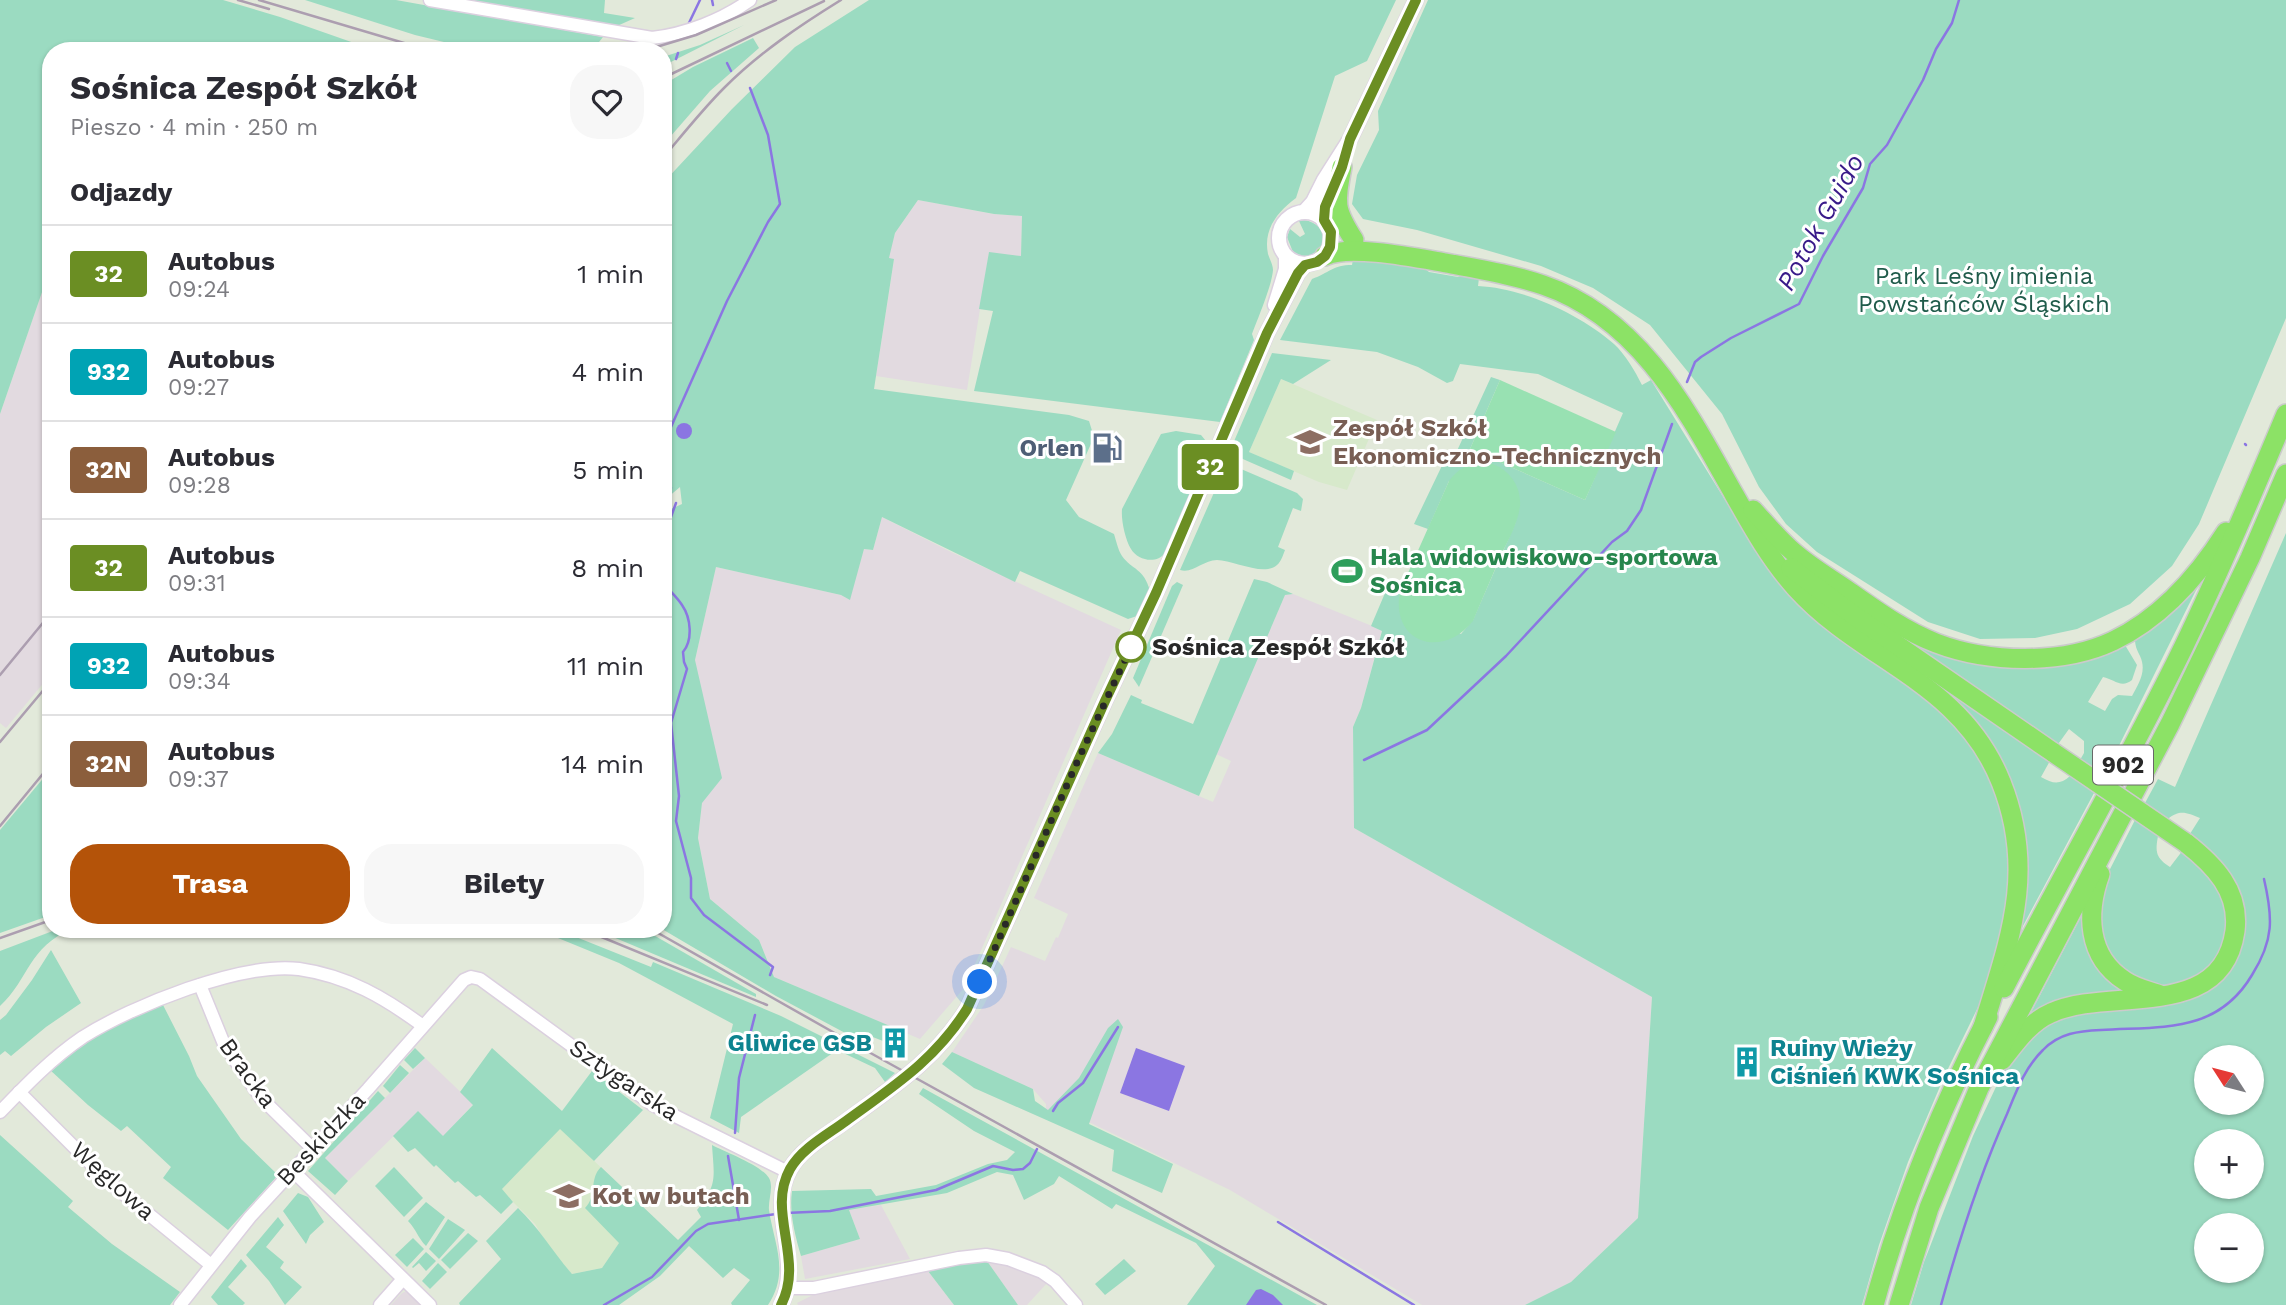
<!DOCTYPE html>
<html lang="pl">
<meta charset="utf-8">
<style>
:root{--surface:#fff;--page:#f7f7f7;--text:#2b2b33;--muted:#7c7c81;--line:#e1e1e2;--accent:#b45309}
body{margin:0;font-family:"Work Sans",sans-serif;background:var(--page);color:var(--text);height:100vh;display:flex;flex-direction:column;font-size:26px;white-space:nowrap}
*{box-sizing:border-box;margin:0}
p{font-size:23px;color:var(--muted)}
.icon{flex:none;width:38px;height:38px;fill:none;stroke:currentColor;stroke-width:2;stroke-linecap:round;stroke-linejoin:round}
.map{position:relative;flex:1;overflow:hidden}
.drawer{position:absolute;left:42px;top:42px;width:630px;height:896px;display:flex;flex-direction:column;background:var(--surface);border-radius:28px;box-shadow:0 2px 5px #0004}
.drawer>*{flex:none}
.badge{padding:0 14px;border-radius:5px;font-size:24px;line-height:46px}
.needle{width:46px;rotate:306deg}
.buttons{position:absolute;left:2194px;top:1045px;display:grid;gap:14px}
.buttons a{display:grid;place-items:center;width:70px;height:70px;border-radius:50%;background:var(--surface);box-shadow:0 2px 5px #0004;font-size:35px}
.you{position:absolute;width:35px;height:35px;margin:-18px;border:5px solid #fff;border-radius:50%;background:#1a73e8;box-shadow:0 0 0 10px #1a73e833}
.map>.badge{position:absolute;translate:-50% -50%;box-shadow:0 0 0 4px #fff}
h2{padding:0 28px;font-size:26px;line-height:63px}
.round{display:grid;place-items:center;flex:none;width:74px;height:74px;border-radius:28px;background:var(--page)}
.headline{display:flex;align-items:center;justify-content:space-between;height:119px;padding:0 28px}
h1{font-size:33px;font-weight:700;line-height:52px}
.action{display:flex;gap:14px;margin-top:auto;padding:14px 28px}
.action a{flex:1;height:80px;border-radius:28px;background:var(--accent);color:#fff;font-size:28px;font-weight:700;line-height:80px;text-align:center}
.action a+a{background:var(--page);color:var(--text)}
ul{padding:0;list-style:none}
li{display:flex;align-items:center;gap:21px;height:98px;padding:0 28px;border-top:2px solid var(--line)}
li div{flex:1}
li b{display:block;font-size:26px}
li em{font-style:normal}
li .badge{min-width:77px;font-weight:700;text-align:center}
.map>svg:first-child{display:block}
.industrial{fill:#e2dae0}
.education{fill:#d7e9cb}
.green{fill:#9bdbc1;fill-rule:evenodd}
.pitch{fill:#98e1b2}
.water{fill:#8b76e2}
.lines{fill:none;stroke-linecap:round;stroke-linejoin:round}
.stream{stroke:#8b76e2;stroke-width:2.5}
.minor-casing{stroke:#dbd0df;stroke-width:15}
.tertiary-casing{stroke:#dbd0df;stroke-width:17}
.primary-casing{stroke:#cbcbcb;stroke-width:22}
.minor{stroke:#fff;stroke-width:12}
.tertiary{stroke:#fff;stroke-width:14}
.primary{stroke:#8ce266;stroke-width:19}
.rail{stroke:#ac9eb0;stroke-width:2.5}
.primary-bridge-casing{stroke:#cbcbcb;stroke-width:22;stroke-linecap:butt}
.primary-bridge{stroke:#8ce266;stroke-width:19}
.line-casing{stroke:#fff;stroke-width:16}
.line{stroke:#6b8e23;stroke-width:10}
.walk{stroke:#282828;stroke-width:7;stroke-dasharray:0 12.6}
.stop-dot{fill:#fff;stroke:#6b8e23;stroke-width:3.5}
.labels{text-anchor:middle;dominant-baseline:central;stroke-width:6;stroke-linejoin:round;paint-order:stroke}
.shield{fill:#fff;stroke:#686868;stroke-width:2}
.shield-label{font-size:23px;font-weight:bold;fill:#282828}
.park-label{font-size:24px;fill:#205c4b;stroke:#fff}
.education-label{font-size:24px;font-weight:bold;fill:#785e54;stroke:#fff;text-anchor:start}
.service-label{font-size:24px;font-weight:bold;fill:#4e5e75;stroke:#fff;text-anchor:end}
.leisure-label{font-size:24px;font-weight:bold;fill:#27864d;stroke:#fff;text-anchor:start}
.stop-label{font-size:24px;font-weight:bold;fill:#282828;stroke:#fff;text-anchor:start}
.culture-label{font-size:24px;font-weight:bold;fill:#0d838f;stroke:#fff;text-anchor:end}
.street-label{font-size:24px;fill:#282828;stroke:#fff}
.water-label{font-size:26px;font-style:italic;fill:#381a89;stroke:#fff}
</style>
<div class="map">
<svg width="2286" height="1305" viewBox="0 0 2286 1305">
<rect width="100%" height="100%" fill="#e2e9da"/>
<g class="industrial">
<polygon points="918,200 993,214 1022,216 1021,257 989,253 967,390 876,376 894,260 888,258 895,233"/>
<polygon points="51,266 51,674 6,728 0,723 0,414"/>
<polygon points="882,517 951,552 1121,630 965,987 920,1039 774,977 759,940 710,899 698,838 702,803 695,660 716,567 841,595 849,599 864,549 873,550"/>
<polygon points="1293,594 1382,630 1361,708 1353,727 1354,828 1652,997 1638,1218 1571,1282 1525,1305 1422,1305 1230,1190 1068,1112 1057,1117 1046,1109 1046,1104 1033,1089 952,1052 984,1005 1011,947 1045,961 1056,937 1058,938 1068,914 1034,898 1098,753 1213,802 1231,761 1216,754 1285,595"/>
<polygon points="425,1058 473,1104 443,1137 418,1112 348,1181 325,1158"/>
<polygon points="881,1205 910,1259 805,1279 801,1256 860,1239 849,1210"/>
<polygon points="987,1261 1009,1264 1048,1282 1027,1305 1018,1305"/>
<polygon points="928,1271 954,1305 798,1305 797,1303 815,1294"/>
<polygon points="407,1291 421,1305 391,1305 402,1293"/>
</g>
<g class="education">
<polygon points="1281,379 1377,420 1347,490 1319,482 1249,452"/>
<polygon points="560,1128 643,1208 602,1268 572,1274 550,1249 535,1224 501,1190"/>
</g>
<g class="green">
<polygon points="0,0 223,0 280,17 377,51 51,51 51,266 0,414"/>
<polygon points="305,0 396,0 603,37 592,51 477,50 415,35"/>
<polygon points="454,0 605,0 604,13 635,18 617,26"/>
<path d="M869,0H1396L1367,61L1335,76L1296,198C1277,212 1263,230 1268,254C1270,260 1273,265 1273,270C1272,285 1258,318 1252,334L1254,340L1220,422L974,391L993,311L979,309L989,252L1021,256L1022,216L994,214L918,200L895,233L889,258L894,259L874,389L1069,415L1089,421L1094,437L1066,500L1079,517L1114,534C1116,540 1118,550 1122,556C1132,570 1144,568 1150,591L1137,616L1128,619L1020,571L1015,582L882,517L873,550L864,549L850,600L841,595L716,567L695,660L722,778L702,803L698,838L710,899L759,940L774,977L890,1026L883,1041L865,1034L862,1042L776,996L662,929L663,183L732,109L795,47ZM680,487L682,504L671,509L667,498Z"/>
<polygon points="1428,0 2286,0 2286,318 2199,524 2172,566 2130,604 2077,629 2035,638 1980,639 1928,622 1817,552 1786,524 1759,487 1722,414 1650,325 1593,288 1541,266 1417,230 1363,219 1352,204 1357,175 1379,130 1378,111"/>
<polygon points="744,25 663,66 663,57 700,45"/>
<polygon points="753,38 759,48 710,91 663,145 663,85 693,67"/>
<path d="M1304,220C1330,224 1331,254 1304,257L1293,252L1287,237L1290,229L1300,237L1305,234L1299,221Z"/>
<path d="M1353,259L1424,268L1429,272L1458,277L1463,275L1479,278L1478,286C1523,288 1580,314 1614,344C1625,354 1635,371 1642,385L1651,380L1738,521L1928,694L1986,762L2011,833L2010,913L1981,1001L1944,1077L1908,1162L1879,1245L1862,1305H1525L1571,1282L1638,1218L1652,997L1354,828L1353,727L1361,708L1382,631L1371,626L1388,586L1400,591L1399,608L1461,634L1473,620L1515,524L1518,513L1449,481L1428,529L1414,524L1449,451L1456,453L1491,377L1500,380L1470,449L1585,500L1623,413L1538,374L1460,364L1453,381L1447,383L1418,367L1377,352L1280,340L1312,279C1329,273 1333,265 1352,265Z"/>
<polygon points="1272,353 1331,360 1293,384 1281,379 1249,452 1294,471 1291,480 1229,453"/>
<path d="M1176,431L1201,435L1210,446L1165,553C1157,564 1138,561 1131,549C1125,539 1121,520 1122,509L1161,434Z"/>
<path d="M1227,463L1297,493L1303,499L1301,511L1293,508L1278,547L1285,550C1283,555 1281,562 1277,565C1264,577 1233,560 1217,560C1203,560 1193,574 1180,570Z"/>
<path d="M2286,533V1305H1911L1924,1262L1973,1136L2002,1074L2024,1040L2059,1016L2175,1002L2242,932L2188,837L2200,818C2187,813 2180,809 2168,819L2145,803L2158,779L2175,787ZM2207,1057H2252V1102H2207ZM2207,1141H2252V1186H2207ZM2207,1225H2252V1270H2207Z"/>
<path d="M2203,576L2104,776L2080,760L2084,753V741L2069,729L2056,747L1914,649L1919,641L1955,655L2125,645L2137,665L2132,680C2121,689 2114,679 2103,677L2088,702L2105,711L2112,699L2118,695L2132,696C2139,683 2147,671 2140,656C2137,650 2135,646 2135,639Z"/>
<polygon points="1254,579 1267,582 1293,594 1285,595 1199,796 1098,753 1112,734 1131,695 1142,700 1141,703 1193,724"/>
<polygon points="1177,582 1183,585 1139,687 1133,678 1172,586"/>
<path d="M1958,695L2051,759L2041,777C2053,784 2060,785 2070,776L2094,793L2016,939L2023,843L1953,702Z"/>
<polygon points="51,769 51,915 0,933 0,830"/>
<path d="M2135,820L2158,836C2155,852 2156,858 2170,867L2183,850L2204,868L2224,899L2228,926L2221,950L2206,970L2177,985L2157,987L2117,969L2097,930L2106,877Z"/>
<polygon points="2083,913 2128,990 2027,1020"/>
<path d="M58,929H72C28,947 30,978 0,1006V951Z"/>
<polygon points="536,929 556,929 651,967 653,962 781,1016 895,1073 885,1082 875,1068 837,1050 741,1117 739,1133 710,1118 733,1024 619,963"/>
<polygon points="594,929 643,929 756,994 756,997"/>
<polygon points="51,950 81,1003 46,1027 11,1056 5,1051 0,1055 0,1020 6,1015 32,980"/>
<path d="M163,1005L189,1056L197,1076L241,1139L278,1175L228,1230L163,1178L171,1167L127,1126L121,1131L88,1105L49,1069C83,1039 121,1021 163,1005Z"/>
<polygon points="1118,1019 1123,1027 1089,1124 1173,1164 1162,1193 1112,1171 1114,1150 974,1088 942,1064 952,1052 1033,1089 1035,1101 1048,1110 1079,1078 1108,1028"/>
<polygon points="415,1048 425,1058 413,1069 404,1060"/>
<polygon points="492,1048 562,1111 592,1071 643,1110 594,1161 560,1129 502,1189 513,1202 501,1214 480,1195 476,1197 458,1181 455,1183 436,1165 434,1167 415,1148 408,1152 393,1136 418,1111 443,1136 473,1105 460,1092"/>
<polygon points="400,1065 409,1073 390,1093 383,1086"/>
<path d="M923,1088L1317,1305H1187L1215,1266L1196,1243L1116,1204L1112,1209L1059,1176L1054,1184L1024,1200L1013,1175L997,1172L947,1193L849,1210L860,1239L801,1256C795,1235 789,1213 792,1191L871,1189L876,1196L936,1185L988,1164L1007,1160L1015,1152L974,1131L919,1094Z"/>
<polygon points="378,1091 385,1098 325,1158 348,1181 335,1195 308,1171"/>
<polygon points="0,1135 73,1201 68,1207 112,1244 180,1292 170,1305 0,1305"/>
<path d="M712,1145C725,1152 761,1165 769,1178C774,1187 768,1200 769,1210C774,1244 790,1272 768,1305H732L731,1303L750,1280L734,1268L723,1278L689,1246L660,1276L619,1305H460L459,1303L501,1259L486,1241L518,1208C539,1228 553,1252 572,1274L602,1268L619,1243L585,1208C597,1197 589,1178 601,1167L678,1240L701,1217L697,1210C718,1185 714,1176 712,1145Z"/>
<polygon points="394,1167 423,1198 404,1217 375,1186"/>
<polygon points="298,1193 308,1197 324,1222 310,1235 306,1244 283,1211"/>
<path d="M426,1202L445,1217L426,1246C418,1238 416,1229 408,1221Z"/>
<polygon points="278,1217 284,1225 266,1247 284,1262 280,1268 302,1287 285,1305 269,1281 246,1255"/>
<polygon points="448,1219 465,1230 439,1259 429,1249"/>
<polygon points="468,1233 478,1241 450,1269 441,1260"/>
<polygon points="413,1238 424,1249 407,1267 395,1255"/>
<polygon points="426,1252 436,1261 426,1271 419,1263 413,1268 412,1267"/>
<polygon points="241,1259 247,1266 228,1287 245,1303 243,1305 218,1305 211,1297"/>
<polygon points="1124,1259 1136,1271 1105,1295 1095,1284"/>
<polygon points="965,1261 987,1261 1018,1305 954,1305 928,1271"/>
<polygon points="438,1263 447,1272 430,1289 422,1281"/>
</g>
<g class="pitch">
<polygon points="1500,380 1616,432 1585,500 1470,449"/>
<path d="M1482,462C1504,463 1522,483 1520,506C1518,522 1510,537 1503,551C1493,574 1483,597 1473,621C1442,660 1390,643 1400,591L1449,481C1458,469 1467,464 1482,462Z"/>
</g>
<g class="water">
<circle cx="684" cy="431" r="8"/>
<polygon points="1136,1048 1185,1066 1169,1111 1120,1093"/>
<polygon points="1261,1289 1273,1295 1283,1305 1246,1305 1256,1290"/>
</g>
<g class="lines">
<g class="stream">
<polyline points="712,0 713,5"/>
<polyline points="688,25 700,0"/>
<polyline points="676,59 678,53"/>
<polyline points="727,63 731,71"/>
<polyline points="663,95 670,81"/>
<polyline points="1687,382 1695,362 1701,357 1731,338 1799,304 1823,256 1863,188 1870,164 1887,145 1923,80 1936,49 1952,23 1959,0"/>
<polyline points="2245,444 2246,445"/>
<polyline points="663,445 727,301 768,222 780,204 768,135 750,88"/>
<polyline points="663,475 668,479 671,488"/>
<polyline points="663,539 676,503"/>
<path d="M663,583C669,590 677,597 682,605C691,618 693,640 683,652L684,662L687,669L671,723L679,796L676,821L691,878V898L704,915L773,967L770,975"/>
<polyline points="1364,760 1427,730 1506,656 1612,542 1627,531 1641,510 1672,424"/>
<polyline points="1053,1111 1058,1103 1083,1083 1118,1027"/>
<polyline points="735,1133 739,1078 755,1015"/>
<polyline points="728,1156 739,1220"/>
<polyline points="786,1213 830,1211 936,1190 993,1166 1013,1170 1023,1169 1030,1163 1037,1149"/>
<polyline points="1278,1222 1414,1305"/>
<polyline points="604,1305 652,1277 696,1231 708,1224 776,1214"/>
<path d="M1941,1305C1959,1240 1979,1176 2007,1114C2016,1092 2025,1067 2043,1050C2059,1033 2079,1031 2101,1030C2162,1026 2217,1034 2252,975C2274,940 2273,918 2264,879"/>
</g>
<g class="minor-casing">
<g id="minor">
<path d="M430,0L652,38C686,34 722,20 750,0"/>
<polyline points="200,985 224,1044 261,1098 313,1149"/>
<polyline points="19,1092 108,1181 211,1265"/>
<path d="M0,1112C26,1085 52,1058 83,1037C132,1006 241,962 299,969C348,976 385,998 423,1026"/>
<polyline points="293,1171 430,1305"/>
<polyline points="788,1288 814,1288 959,1258 986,1255 1008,1259 1042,1272 1055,1281 1076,1305"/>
<polyline points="180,1305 250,1217 368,1089 464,980 471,977 480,979 653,1105 788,1172"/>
<polyline points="380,1305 403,1279"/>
</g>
</g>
<g class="tertiary-casing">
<g id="tertiary">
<circle cx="1305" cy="238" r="26"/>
<polyline points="1304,212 1313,202 1324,180 1350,139 1416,0"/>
<polyline points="1275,305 1286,269 1286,257"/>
<path d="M781,1305C804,1260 766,1212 790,1169C802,1148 827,1135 846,1121C894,1086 935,1060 967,1009L1105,701L1156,593L1267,333L1298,273L1305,265"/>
</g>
</g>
<g class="primary-casing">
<g id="primary">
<path d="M1342,167C1335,204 1334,209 1354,240"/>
<path d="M1325,256C1349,244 1417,258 1446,263C1478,269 1511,274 1543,285C1634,316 1682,400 1726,480C1747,517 1767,556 1796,588C1862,661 1961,681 2001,782C2037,872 2009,941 1983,1027"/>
<path d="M1753,510C1765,523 1776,536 1789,548C1807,565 1830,578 1850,592C1877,611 1905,631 1936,643C1988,663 2062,665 2113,641C2161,618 2198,576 2226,532"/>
<polyline points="1791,568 1852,614 2054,753"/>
<path d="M2100,874C2086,913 2087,957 2125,981C2135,988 2149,991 2160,995"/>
<path d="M2004,988C2063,874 2127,763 2183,648C2220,571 2253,493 2286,414"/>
<path d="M2002,1060C2016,1042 2030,1022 2051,1013C2110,986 2222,1023 2235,931C2240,891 2214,865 2186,843"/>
<path d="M1874,1305C1901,1206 1941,1108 1988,1017"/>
<polyline points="1899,1305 1929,1208 1979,1088 2170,724 2250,558 2286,474"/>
</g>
</g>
<use href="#minor" class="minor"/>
<use href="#tertiary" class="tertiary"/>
<use href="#primary" class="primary"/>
<g class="rail">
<polyline points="238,0 269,9"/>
<polyline points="259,0 431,51"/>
<polyline points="643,51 696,35 776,0"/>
<polyline points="663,78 824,1"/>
<path d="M663,158C683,134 702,110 724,88C759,53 799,26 841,0"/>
<polyline points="0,675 51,613"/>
<polyline points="0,742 51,681"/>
<polyline points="0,826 51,764"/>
<polyline points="582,929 767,1005"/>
<polyline points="651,929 847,1040 1326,1305"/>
<polyline points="0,938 51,920"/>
</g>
<g class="primary-bridge-casing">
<polyline id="primary-bridge" points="2054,753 2186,843"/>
</g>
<use href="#primary-bridge" class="primary-bridge"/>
</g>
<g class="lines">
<g class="line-casing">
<path id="line" d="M781,1305C805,1260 766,1212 790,1169C802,1148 827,1135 846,1121C894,1086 935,1060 967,1009L1105,701L1156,593L1267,333L1298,273L1305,265L1317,262L1325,256L1330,247L1331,232L1324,220L1325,207L1342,167L1350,139L1416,0"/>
</g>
<use href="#line" class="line"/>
<polyline class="walk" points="980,982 1078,760 1131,647"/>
</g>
<defs>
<g id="school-bare" transform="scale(2.415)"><path d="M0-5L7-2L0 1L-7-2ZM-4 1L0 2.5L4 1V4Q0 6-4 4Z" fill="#8d6e63" stroke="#fff" stroke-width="2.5" paint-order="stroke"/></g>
<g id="fuel-bare" transform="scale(2.415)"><path d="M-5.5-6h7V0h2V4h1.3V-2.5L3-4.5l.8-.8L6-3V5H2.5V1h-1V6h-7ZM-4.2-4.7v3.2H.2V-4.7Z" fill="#5c6f8a" stroke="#fff" stroke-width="2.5" paint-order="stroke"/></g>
<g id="stadium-bare" transform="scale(2.415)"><path d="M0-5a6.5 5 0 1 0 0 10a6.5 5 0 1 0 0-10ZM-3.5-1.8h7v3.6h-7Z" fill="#2e9e5b" stroke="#fff" stroke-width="2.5" paint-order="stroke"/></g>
<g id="building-bare" transform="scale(2.415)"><path d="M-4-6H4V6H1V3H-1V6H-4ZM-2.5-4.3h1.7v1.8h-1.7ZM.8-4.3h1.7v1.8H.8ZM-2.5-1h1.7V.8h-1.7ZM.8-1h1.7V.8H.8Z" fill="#0f9aa8" stroke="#fff" stroke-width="2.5" paint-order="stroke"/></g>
</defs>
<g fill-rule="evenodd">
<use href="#school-bare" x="1310" y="442"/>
<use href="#fuel-bare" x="1107" y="448"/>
<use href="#stadium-bare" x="1347" y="571"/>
<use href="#building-bare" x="895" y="1043"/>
<use href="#building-bare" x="1747" y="1062"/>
<use href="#school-bare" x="569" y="1196"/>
</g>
<circle class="stop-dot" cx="1131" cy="647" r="14"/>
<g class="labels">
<rect class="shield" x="2093" y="745.5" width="60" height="39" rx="5"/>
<g class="shield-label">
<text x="2123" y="765">902</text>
</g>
<g class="park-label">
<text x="1984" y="276">Park Leśny imienia<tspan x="1984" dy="28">Powstańców Śląskich</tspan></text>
</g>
<g class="education-label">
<text x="1333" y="428">Zespół Szkół<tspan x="1333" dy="28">Ekonomiczno-Technicznych</tspan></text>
<text x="592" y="1196">Kot w butach</text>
</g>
<g class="service-label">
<text x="1084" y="448">Orlen</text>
</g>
<g class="leisure-label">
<text x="1370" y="557">Hala widowiskowo-sportowa<tspan x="1370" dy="28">Sośnica</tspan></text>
</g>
<g class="stop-label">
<text x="1152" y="647">Sośnica Zespół Szkół</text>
</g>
<g class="culture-label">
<text x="872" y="1043">Gliwice GSB</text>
<text x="1770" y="1048" text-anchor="start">Ruiny Wieży<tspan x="1770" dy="28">Ciśnień KWK Sośnica</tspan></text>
</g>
<g class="street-label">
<text transform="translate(248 1073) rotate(54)">Bracka</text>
<text transform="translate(624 1080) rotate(34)">Sztygarska</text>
<text transform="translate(321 1139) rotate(-47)">Beskidzka</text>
<text transform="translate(113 1181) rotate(42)">Węglowa</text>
</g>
<g class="water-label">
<text transform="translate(1820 222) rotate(-61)">Potok Guido</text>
</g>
</g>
</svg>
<div class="buttons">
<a><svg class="needle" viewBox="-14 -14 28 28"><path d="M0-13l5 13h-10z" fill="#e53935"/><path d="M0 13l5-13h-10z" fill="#7c7c81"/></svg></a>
<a>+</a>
<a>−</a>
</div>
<div class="you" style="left:980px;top:982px"></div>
<b class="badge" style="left:1210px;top:467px;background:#6b8e23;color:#fff">32</b>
<section class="drawer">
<div class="headline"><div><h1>Sośnica Zespół Szkół</h1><p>Pieszo · 4 min · 250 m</p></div><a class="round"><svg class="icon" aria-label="heart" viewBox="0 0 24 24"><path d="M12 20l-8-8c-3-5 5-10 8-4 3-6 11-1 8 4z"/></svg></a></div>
<h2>Odjazdy</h2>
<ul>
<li><span class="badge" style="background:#6b8e23;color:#fff">32</span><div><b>Autobus</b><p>09:24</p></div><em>1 min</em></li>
<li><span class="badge" style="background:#00a3b4;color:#fff">932</span><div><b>Autobus</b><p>09:27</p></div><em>4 min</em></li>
<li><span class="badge" style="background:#8b5e3c;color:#fff">32N</span><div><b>Autobus</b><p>09:28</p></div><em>5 min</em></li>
<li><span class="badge" style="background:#6b8e23;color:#fff">32</span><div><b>Autobus</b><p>09:31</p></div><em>8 min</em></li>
<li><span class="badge" style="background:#00a3b4;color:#fff">932</span><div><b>Autobus</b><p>09:34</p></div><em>11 min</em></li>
<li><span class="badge" style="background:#8b5e3c;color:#fff">32N</span><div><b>Autobus</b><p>09:37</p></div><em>14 min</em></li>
</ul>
<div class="action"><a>Trasa</a><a>Bilety</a></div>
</section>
</div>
